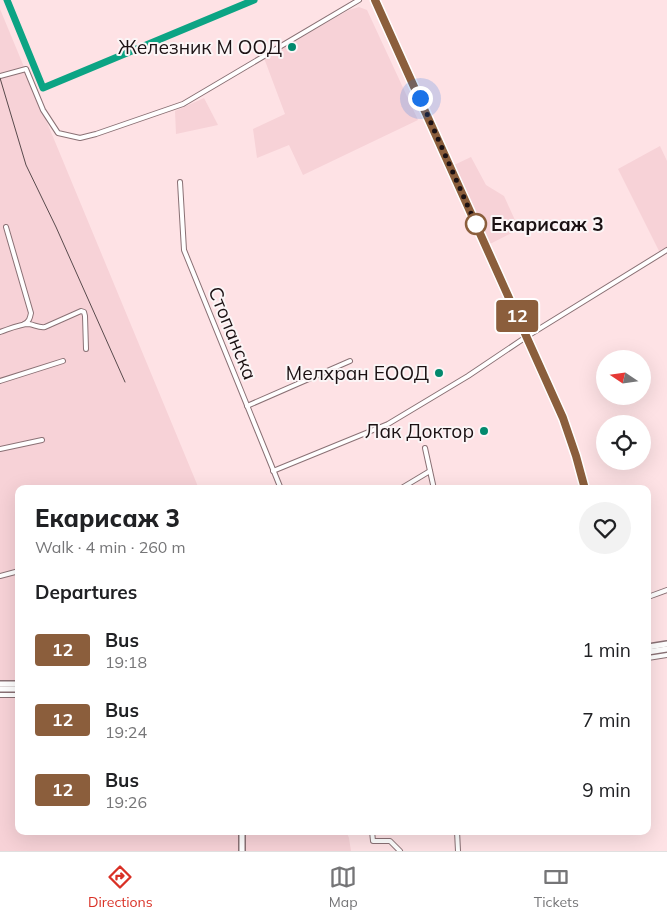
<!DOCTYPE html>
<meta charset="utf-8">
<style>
:root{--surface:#fff;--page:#f2f2f2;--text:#202124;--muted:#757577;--line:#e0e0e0;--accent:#d93025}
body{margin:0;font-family:Mulish,sans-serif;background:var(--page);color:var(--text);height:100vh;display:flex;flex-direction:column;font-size:19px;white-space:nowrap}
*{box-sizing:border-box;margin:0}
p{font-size:16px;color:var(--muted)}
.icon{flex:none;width:28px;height:28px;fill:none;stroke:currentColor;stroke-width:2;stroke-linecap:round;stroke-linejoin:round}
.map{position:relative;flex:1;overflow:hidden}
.sheet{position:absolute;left:15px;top:485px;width:636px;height:350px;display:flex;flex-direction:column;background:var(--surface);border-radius:10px;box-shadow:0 5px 20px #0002}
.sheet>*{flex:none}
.badge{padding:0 10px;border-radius:4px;font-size:18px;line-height:32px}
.needle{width:32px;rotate:283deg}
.fabs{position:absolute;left:596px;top:350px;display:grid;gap:10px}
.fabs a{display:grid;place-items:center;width:55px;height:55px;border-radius:50%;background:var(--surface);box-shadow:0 5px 20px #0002;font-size:25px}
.you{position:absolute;width:25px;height:25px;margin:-12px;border:4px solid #fff;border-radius:50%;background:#1a73e8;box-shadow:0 0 0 8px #1a73e833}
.map>.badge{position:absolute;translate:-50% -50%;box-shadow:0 0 0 2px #fff}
h2{padding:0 20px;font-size:19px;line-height:45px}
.round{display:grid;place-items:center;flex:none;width:52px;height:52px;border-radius:26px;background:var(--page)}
.headline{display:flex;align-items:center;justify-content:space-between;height:85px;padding:0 20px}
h1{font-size:24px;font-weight:800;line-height:38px}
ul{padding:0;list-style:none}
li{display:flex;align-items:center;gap:15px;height:70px;padding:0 20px}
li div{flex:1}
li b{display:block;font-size:19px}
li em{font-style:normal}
li .badge{min-width:55px;font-weight:700;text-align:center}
.dock{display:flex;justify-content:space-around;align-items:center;height:70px;border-top:1px solid var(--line);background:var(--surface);font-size:14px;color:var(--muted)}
.dock a{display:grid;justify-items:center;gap:2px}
.dock .current{color:var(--accent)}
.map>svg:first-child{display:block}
.built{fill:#f7d2d7}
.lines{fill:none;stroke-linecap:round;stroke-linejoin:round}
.river{stroke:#0ca484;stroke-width:7}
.minor-casing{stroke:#8a7175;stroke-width:6}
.major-casing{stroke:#8a7175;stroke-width:8}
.minor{stroke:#fff;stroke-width:4}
.major{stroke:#fff;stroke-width:5}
.rail{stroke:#584a4c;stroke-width:1}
.line-casing{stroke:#fff;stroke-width:11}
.line{stroke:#8b5e3c;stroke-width:8}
.walk{stroke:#1b1113;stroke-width:5;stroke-dasharray:0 9}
.poi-dot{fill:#02896d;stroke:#fbf5f6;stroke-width:2}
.stop-dot{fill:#fff;stroke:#8b5e3c;stroke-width:2.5}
.labels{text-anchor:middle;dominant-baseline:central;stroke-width:4;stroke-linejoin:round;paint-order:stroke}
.poi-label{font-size:19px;fill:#1b1113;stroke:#fbf5f6;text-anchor:end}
.stop-label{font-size:19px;font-weight:bold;fill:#1b1113;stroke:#fbf5f6;text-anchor:start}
.street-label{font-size:19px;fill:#1b1113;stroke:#fbf5f6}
</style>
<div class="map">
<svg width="667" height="851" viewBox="0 0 667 851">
<rect width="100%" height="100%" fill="#fee2e5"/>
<g class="built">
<polygon points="359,7 367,10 418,120 303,175 289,145 257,158 253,129 285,114 264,58 349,10"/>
<polygon points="0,9 199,489 19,489 19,831 346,831 349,838 351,851 0,851"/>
<polygon points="204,98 218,125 176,134 175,111"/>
<polygon points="660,146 667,161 667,248 660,253 618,169"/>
<polygon points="471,157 486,185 504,196 519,229 488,245 452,166"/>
</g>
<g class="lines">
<polyline class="river" points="7,0 43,88 254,0"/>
<g class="minor-casing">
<g id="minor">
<polyline points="375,0 563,418 576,456 585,489"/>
<polyline points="0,76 26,69 43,110 58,133 80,138 96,134 183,104 359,0"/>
<polyline points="180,182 184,250 281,489"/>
<path d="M6,227L31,313C30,318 29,322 24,324"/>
<path d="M0,332C9,329 20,324 29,324C35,325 39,328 45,327L81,311L84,312L85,316L86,349"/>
<polyline points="0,381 63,361"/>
<polyline points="247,406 350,361"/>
<polyline points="425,448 434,489"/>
<polyline points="0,449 42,440"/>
<polyline points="273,471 388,424 468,376 526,337 667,250"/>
<polyline points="400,489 430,471"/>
<polyline points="0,576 19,571"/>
<polyline points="648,597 667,590"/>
<polyline points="648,658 667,655"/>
<polyline points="0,695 19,695"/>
<polyline points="372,831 373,841 390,841 400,851"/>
<polyline points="457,831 458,851"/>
</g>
</g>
<g class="major-casing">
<g id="major">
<polyline points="648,647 667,644"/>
<polyline points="648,652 667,649"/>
<polyline points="0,684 19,684"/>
<polyline points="0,689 19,689"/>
<polyline points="242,831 242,851"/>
</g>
</g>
<use href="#minor" class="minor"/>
<use href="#major" class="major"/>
<polyline class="rail" points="0,78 26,165 56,227 125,382"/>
</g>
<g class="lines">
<g class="line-casing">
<polyline id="line" points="375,0 563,418 576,456 585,489"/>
</g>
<use href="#line" class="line"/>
<polyline class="walk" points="420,98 477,227 476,224"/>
</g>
<g class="poi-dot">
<circle cx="292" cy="47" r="5"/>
<circle cx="439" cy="373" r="5"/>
<circle cx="484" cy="431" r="5"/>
</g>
<circle class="stop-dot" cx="476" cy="224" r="10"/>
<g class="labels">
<g class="poi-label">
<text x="282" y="47">Железник М ООД</text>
<text x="429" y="373">Мелхран ЕООД</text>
<text x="474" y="431">Лак Доктор</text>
</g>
<g class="stop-label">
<text x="491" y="224">Екарисаж 3</text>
</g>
<g class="street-label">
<text transform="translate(233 333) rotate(68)">Стопанска</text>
</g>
</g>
</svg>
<div class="fabs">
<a><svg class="needle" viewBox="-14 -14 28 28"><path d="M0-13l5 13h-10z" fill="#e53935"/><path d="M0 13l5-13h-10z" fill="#757577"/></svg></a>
<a><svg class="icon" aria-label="locate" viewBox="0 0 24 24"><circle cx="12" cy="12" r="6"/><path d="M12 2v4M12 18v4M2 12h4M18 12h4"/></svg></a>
</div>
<div class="you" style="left:420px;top:98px"></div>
<b class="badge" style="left:517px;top:316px;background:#8b5e3c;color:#fff">12</b>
<section class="sheet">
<div class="headline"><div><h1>Екарисаж 3</h1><p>Walk · 4 min · 260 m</p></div><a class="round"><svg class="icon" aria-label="heart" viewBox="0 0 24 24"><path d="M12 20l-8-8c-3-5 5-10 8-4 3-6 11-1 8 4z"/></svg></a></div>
<h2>Departures</h2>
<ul>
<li><span class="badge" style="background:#8b5e3c;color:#fff">12</span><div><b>Bus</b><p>19:18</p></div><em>1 min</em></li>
<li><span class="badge" style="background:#8b5e3c;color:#fff">12</span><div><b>Bus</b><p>19:24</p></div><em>7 min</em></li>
<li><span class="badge" style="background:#8b5e3c;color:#fff">12</span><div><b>Bus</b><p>19:26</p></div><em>9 min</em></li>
</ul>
</section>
</div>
<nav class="dock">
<a class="current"><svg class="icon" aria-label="directions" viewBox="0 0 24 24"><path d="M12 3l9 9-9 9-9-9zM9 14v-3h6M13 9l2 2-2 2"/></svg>Directions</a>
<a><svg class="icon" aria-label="map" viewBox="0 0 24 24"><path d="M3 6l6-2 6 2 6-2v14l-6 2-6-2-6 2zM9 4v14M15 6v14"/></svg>Map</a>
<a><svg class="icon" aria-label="tickets" viewBox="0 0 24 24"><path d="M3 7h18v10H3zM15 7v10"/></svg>Tickets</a>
</nav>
